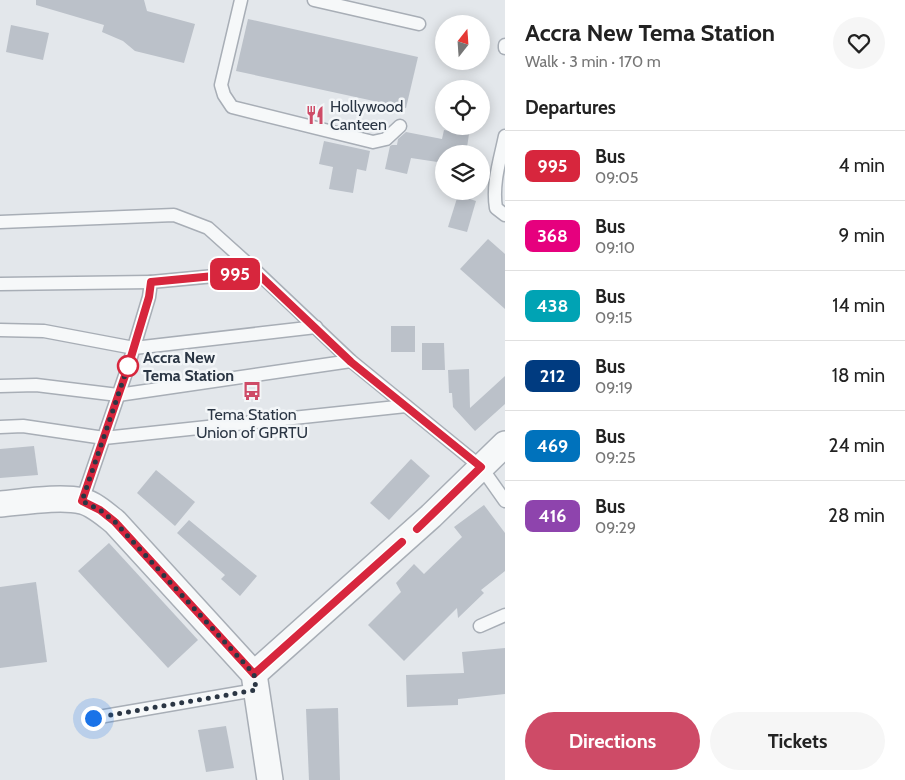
<!DOCTYPE html>
<meta charset="utf-8">
<style>
:root{--surface:#fff;--page:#f6f6f6;--text:#222;--muted:#767676;--line:#e0e0e0;--accent:#ce4b67}
body{margin:0;font-family:Cabin,sans-serif;background:var(--page);color:var(--text);height:100vh;display:flex;flex-direction:column;font-size:19px;white-space:nowrap}
*{box-sizing:border-box;margin:0}
p{font-size:16px;color:var(--muted)}
.icon{flex:none;width:28px;height:28px;fill:none;stroke:currentColor;stroke-width:2;stroke-linecap:round;stroke-linejoin:round}
.map{position:relative;flex:1;overflow:hidden}
.drawer{display:flex;flex-direction:column;background:var(--surface);width:400px}
.drawer>*{flex:none}
.badge{padding:0 10px;border-radius:8px;font-size:18px;line-height:32px}
.needle{width:32px;rotate:17deg}
.buttons{position:absolute;left:435px;top:15px;display:grid;gap:10px}
.buttons a{display:grid;place-items:center;width:55px;height:55px;border-radius:50%;background:var(--surface);box-shadow:0 2px 12px #0003;font-size:25px}
.you{position:absolute;width:25px;height:25px;margin:-12px;border:4px solid #fff;border-radius:50%;background:#1a73e8;box-shadow:0 0 0 8px #1a73e833}
.map>.badge{position:absolute;translate:-50% -50%;box-shadow:0 0 0 2px #fff}
h2{padding:0 20px;font-size:19px;line-height:45px}
.round{display:grid;place-items:center;flex:none;width:52px;height:52px;border-radius:26px;background:var(--page)}
.head{display:flex;align-items:center;justify-content:space-between;height:85px;padding:0 20px}
h1{font-size:24px;font-weight:700;line-height:38px}
.button{display:flex;gap:10px;margin-top:auto;padding:10px 20px}
.button a{flex:1;height:58px;border-radius:30px;background:var(--accent);color:#fff;font-size:20px;font-weight:700;line-height:58px;text-align:center}
.button a+a{background:var(--page);color:var(--text)}
ul{padding:0;list-style:none}
li{display:flex;align-items:center;gap:15px;height:70px;padding:0 20px;border-top:1px solid var(--line)}
li div{flex:1}
li b{display:block;font-size:19px}
li em{font-style:normal}
li .badge{min-width:55px;font-weight:700;text-align:center}
main{display:flex;flex:1;min-height:0}
.map>svg:first-child{display:block}
.building{fill:#bbc1c9}
.lines{fill:none;stroke-linecap:round;stroke-linejoin:round}
.lane-casing{stroke:#a8aeb6;stroke-width:15}
.street-casing{stroke:#a8aeb6;stroke-width:28}
.lane{stroke:#f6f8f9;stroke-width:12}
.street{stroke:#f6f8f9;stroke-width:25}
.line-casing{stroke:#fff;stroke-width:11}
.line{stroke:#d7263d;stroke-width:8}
.walk{stroke:#2b3644;stroke-width:5;stroke-dasharray:0 9}
.stop-dot{fill:#fff;stroke:#d7263d;stroke-width:2.5}
.labels{text-anchor:middle;dominant-baseline:central;stroke-width:5;stroke-linejoin:round;paint-order:stroke}
.poi-label{font-size:16px;fill:#2b3644;stroke:#f3f6f8;text-anchor:start}
.stop-label{font-size:16px;font-weight:bold;fill:#2b3644;stroke:#f3f6f8;text-anchor:start}
</style>
<main>
<div class="map">
<svg width="505" height="780" viewBox="0 0 505 780">
<rect width="100%" height="100%" fill="#e3e7eb"/>
<g class="building">
<polygon points="36,0 144,0 147,11 195,24 184,63 135,51 123,41 102,32 104,25 36,5"/>
<polygon points="248,19 418,57 406,108 236,71"/>
<polygon points="11,25 49,33 43,60 6,52"/>
<polygon points="444,130 469,134 466,154 444,154 444,163 411,158 407,174 385,169 390,146 392,145 397,145 398,139 406,132 442,139"/>
<polygon points="324,141 370,151 366,171 357,169 353,193 329,189 333,167 319,164"/>
<polygon points="458,195 476,201 467,232 448,227"/>
<polygon points="488,239 505,254 505,309 460,269"/>
<rect x="391" y="326" width="24" height="26"/>
<polygon points="422,343 444,343 445,370 422,370"/>
<polygon points="469,369 470,408 505,376 505,404 475,431 453,407 452,393 449,393 448,370"/>
<polygon points="34,446 38,475 0,478 0,449"/>
<polygon points="411,459 430,476 389,520 370,503"/>
<polygon points="156,470 195,502 175,526 137,493"/>
<polygon points="484,505 505,533 505,571 481,590 484,593 458,618 457,608 404,661 368,625 401,592 396,583 414,564 424,574 462,537 454,527"/>
<polygon points="189,520 257,576 240,596 221,579 225,575 177,533"/>
<polygon points="109,543 198,640 168,668 78,571"/>
<polygon points="36,582 47,662 0,668 0,587"/>
<polygon points="505,648 505,694 458,699 458,705 407,707 406,675 464,673 462,652"/>
<polygon points="338,708 340,780 309,780 306,709"/>
<polygon points="226,726 234,768 206,772 198,730"/>
</g>
<g class="lines">
<g class="lane-casing">
<g id="lane">
<polyline points="241,0 221,85 224,95 232,107 373,142 386,139 400,126"/>
<polyline points="314,0 419,24"/>
<polyline points="505,45 505,48"/>
<path d="M505,136C500,160 492,184 496,208L505,215"/>
<polyline points="0,222 174,215 208,228 257,272 351,361 481,467 505,501"/>
<polyline points="0,284 151,282"/>
<polyline points="0,330 44,331 134,348 316,327"/>
<polyline points="0,386 36,385 118,395 351,361"/>
<polyline points="0,427 23,426 104,438 406,406"/>
<polyline points="82,501 128,367 149,297 151,282 257,272"/>
<polyline points="480,626 505,615"/>
<polyline points="93,718 256,690"/>
</g>
</g>
<g class="street-casing">
<g id="street">
<path d="M0,504C23,502 60,496 82,501C94,504 105,514 115,522L254,674L270,780"/>
<polyline points="254,674 431,516 505,444"/>
</g>
</g>
<use href="#lane" class="lane"/>
<use href="#street" class="street"/>
</g>
<g class="lines">
<g class="line-casing">
<polyline id="line" points="402,542 254,674 115,522 100,510 82,501 128,367 149,297 151,282 256,272 351,362 481,467 417,529"/>
</g>
<use href="#line" class="line"/>
<polyline class="walk" points="93,718 256,690 254,674 115,522 100,510 82,501 128,366"/>
</g>
<defs>
<g id="restaurant-bare" transform="scale(1.5)"><path d="M-5-6h1v4h1v-4h1v4h1v-4h1v5L-1.5 .5V6h-2V.5L-5-1ZM5-6V6H3V1.5H1.5Q1.5-4 5-6Z" fill="#ce4b67" stroke="#f3f6f8" stroke-width="2.5" paint-order="stroke"/></g>
<g id="bus-bare" transform="scale(1.5)"><path d="M-5-6H5V4H4V6H2V4H-2V6H-4V4H-5ZM-3.5-4V0h7V-4ZM-3.5 1.2v1.5H-2V1.2ZM2 1.2v1.5H3.5V1.2Z" fill="#ce4b67" stroke="#f3f6f8" stroke-width="2.5" paint-order="stroke"/></g>
</defs>
<g fill-rule="evenodd">
<use href="#restaurant-bare" x="315" y="115"/>
<use href="#bus-bare" x="252" y="391"/>
</g>
<circle class="stop-dot" cx="128" cy="366" r="10"/>
<g class="labels">
<g class="poi-label">
<text x="330" y="106">Hollywood<tspan x="330" dy="18">Canteen</tspan></text>
<text x="252" y="414" text-anchor="middle">Tema Station<tspan x="252" dy="18">Union of GPRTU</tspan></text>
</g>
<g class="stop-label">
<text x="143" y="357">Accra New<tspan x="143" dy="18">Tema Station</tspan></text>
</g>
</g>
</svg>
<div class="buttons">
<a><svg class="needle" viewBox="-14 -14 28 28"><path d="M0-13l5 13h-10z" fill="#e53935"/><path d="M0 13l5-13h-10z" fill="#767676"/></svg></a>
<a><svg class="icon" aria-label="locate" viewBox="0 0 24 24"><circle cx="12" cy="12" r="6"/><path d="M12 2v4M12 18v4M2 12h4M18 12h4"/></svg></a>
<a><svg class="icon" aria-label="layers" viewBox="0 0 24 24"><path d="M12 4l9 5-9 5-9-5zM3 14l9 5 9-5"/></svg></a>
</div>
<div class="you" style="left:93px;top:718px"></div>
<b class="badge" style="left:235px;top:274px;background:#d7263d;color:#fff">995</b>
</div>
<section class="drawer">
<div class="head"><div><h1>Accra New Tema Station</h1><p>Walk · 3 min · 170 m</p></div><a class="round"><svg class="icon" aria-label="heart" viewBox="0 0 24 24"><path d="M12 20l-8-8c-3-5 5-10 8-4 3-6 11-1 8 4z"/></svg></a></div>
<h2>Departures</h2>
<ul>
<li><span class="badge" style="background:#d7263d;color:#fff">995</span><div><b>Bus</b><p>09:05</p></div><em>4 min</em></li>
<li><span class="badge" style="background:#e6007e;color:#fff">368</span><div><b>Bus</b><p>09:10</p></div><em>9 min</em></li>
<li><span class="badge" style="background:#00a3b4;color:#fff">438</span><div><b>Bus</b><p>09:15</p></div><em>14 min</em></li>
<li><span class="badge" style="background:#003b80;color:#fff">212</span><div><b>Bus</b><p>09:19</p></div><em>18 min</em></li>
<li><span class="badge" style="background:#0072bc;color:#fff">469</span><div><b>Bus</b><p>09:25</p></div><em>24 min</em></li>
<li><span class="badge" style="background:#8e44ad;color:#fff">416</span><div><b>Bus</b><p>09:29</p></div><em>28 min</em></li>
</ul>
<div class="button"><a>Directions</a><a>Tickets</a></div>
</section>
</main>
